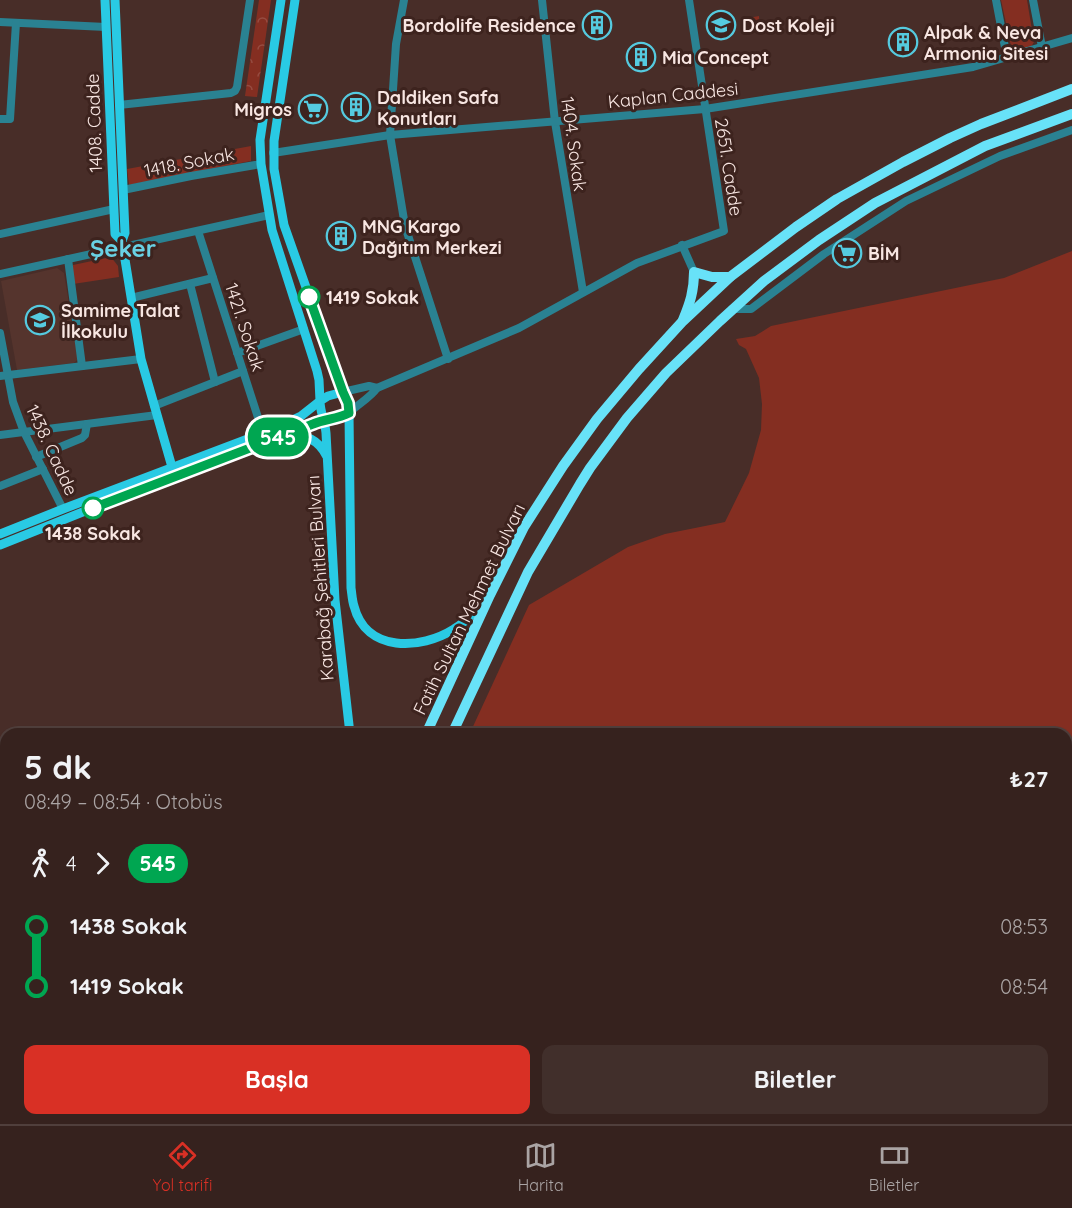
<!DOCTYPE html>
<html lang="tr">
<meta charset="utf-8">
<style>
:root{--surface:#36221e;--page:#412f2b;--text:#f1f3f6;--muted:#aaa4a4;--line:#503f3c;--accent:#d93025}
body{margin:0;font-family:Quicksand,sans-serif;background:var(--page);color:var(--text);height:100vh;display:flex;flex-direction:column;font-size:22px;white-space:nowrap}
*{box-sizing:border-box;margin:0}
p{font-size:20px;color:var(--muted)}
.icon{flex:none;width:33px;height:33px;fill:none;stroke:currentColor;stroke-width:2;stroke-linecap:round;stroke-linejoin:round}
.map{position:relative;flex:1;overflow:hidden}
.drawer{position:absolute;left:0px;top:728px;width:1072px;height:398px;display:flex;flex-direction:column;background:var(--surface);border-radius:18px 18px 0 0;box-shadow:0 2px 4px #0004,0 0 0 2px var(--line)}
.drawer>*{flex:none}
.badge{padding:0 12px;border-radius:20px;font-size:21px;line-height:39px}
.map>.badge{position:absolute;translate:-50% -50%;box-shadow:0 0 0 3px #fff}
.legs{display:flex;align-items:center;gap:9px;height:66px;padding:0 24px;font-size:20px}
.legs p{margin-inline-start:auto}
.head{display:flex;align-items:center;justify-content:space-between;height:102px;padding:0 24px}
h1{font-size:33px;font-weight:700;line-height:45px}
.button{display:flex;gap:12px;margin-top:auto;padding:12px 24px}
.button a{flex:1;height:69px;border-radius:12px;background:var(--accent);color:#fff;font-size:24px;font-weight:700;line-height:69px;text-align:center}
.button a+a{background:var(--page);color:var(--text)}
ul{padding:0 24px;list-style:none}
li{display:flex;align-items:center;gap:21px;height:60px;font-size:22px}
li i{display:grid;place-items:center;width:9px;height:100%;margin:0 8px;background:currentColor}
li i::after{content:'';width:15px;height:15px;margin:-8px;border:4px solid;border-radius:50%;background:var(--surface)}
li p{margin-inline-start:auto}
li:first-child i{background:linear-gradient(#0000 50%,currentColor 0)}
li:last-child i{background:linear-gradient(currentColor 50%,#0000 0)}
.tab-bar{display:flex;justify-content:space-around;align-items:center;height:84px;border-top:2px solid var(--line);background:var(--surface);font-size:16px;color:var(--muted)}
.tab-bar a{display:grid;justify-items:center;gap:3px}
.tab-bar .selected{color:var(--accent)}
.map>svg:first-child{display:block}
.built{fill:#55342d}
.green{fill:#842e21}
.forest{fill:url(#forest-crowns)}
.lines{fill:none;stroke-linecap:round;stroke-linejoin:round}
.minor{stroke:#2a8292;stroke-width:8}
.major{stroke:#29cae4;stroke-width:9}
.highway{stroke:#68e2f8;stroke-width:10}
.line-1-casing{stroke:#fff;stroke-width:14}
.line-1{stroke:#00a651;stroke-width:9}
.stop-1-dot{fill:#fff;stroke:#00a651;stroke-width:3}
.labels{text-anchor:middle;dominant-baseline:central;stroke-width:6;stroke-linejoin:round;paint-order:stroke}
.poi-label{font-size:18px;font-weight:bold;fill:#f8e6e2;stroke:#3d231e;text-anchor:start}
.street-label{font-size:18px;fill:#f8e6e2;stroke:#3d231e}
.stop-label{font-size:18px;font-weight:bold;fill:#f8e6e2;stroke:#3d231e;text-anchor:start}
.district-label{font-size:24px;font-weight:bold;fill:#69d1e4;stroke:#3d231e}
</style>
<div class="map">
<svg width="1072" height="1124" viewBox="0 0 1072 1124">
<defs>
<pattern id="forest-crowns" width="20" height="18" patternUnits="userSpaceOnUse" patternTransform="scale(1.5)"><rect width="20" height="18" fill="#842e21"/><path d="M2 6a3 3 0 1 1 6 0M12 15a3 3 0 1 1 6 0" fill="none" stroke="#964c41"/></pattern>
</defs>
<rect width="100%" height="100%" fill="#482d28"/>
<g class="built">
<polygon points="57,268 64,273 78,359 74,363 17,370 1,281"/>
<polygon points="1067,1023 1072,1025 1072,1124 583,1124 585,1119 1066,1119"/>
</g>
<g class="green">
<polygon points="1001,0 1027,0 1034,42 1031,47 1014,51 1012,51"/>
<polygon points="759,16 760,30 749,31 748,18"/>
<polygon points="251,146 251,161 129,185 127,169"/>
<polygon points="1072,251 1072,1026 1066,1024 1066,734 470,733 529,605 628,547 665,534 725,522 749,473 761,430 762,404 759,378 746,349 739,345 736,339 755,336 771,326 1004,278"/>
<polygon points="111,257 118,266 119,277 73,284 73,265"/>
</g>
<g class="forest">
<polygon points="259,0 271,0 257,97 245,96"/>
<polygon points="0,886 6,886 6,1119 222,1119 214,1124 0,1124"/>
<polygon points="417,1119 465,1119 463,1124 391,1124"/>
<polygon points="477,1119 555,1119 552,1124 487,1124"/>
</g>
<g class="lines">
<g class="minor">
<polyline points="404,0 396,44 390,135 405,226 448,359"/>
<polyline points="542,0 555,122 583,292"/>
<polyline points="996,0 1007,58"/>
<polyline points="1033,0 1042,47"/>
<polyline points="0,22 106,27"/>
<polyline points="119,105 231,93 235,91 237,87 250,0"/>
<polyline points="0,119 10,119 16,23"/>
<polyline points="273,153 390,135 705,109 973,67 1072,38"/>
<polyline points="123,190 191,176 261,164"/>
<polyline points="198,231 263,433"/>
<polyline points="0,234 114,209"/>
<polyline points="682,245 694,272"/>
<polyline points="68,259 82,366"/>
<polyline points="0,274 269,215"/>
<polyline points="190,284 215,382"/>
<polyline points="131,298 213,278"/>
<polyline points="732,309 751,309 824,254 906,201 1000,156 1072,130"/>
<polyline points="0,333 13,402 24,432 63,509"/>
<polyline points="237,353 304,329"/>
<polyline points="0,376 141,359"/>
<polyline points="377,388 519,328 637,263 724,231 689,0"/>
<path d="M343,392L369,386L377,388C370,398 358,404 349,413"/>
<polyline points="154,406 243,371"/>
<polyline points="0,435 157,415"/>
<polyline points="36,457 82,438 85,435 87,424"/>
<polyline points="0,486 43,469"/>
</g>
<g class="major">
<polyline points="105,0 115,234 122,241"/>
<polyline points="115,0 125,233 122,241 141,359 172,467"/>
<path d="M343,392L328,396L320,401C320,412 325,421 326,433L335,600L350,734"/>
<path d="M349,413L351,588C352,594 352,600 354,606C366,653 421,650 454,629C466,622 475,611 485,601"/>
<path d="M289,433C306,436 318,439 326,455"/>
<polyline points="0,534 63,509 271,430 301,416 320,401 319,380 317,371 272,230 261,164 260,140 281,0"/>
<polyline points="0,545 163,480 325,419 341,417 349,413 348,403 343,392 284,225 274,169 274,141 295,0"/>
</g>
<g class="highway">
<path d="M683,320C690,303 694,291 694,272L712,277H730"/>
<polyline points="426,734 490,595 524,527 563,466 597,419 639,369 682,322 730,277 796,227 837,199 903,162 950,138 981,124 1072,89"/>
<polyline points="452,734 528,572 580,484 590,468 627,418 666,373 720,321 764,281 819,240 875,203 985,146 1072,114"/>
<polyline points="223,1124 230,1119"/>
<polyline points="245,1124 247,1119"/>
<polyline points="269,1124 271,1119"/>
</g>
</g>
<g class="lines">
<g class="line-1-casing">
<path id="line-1" d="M93,508L313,424C325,419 337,419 349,413L348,403L343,392L309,297"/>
</g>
<use href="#line-1" class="line-1"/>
</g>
<defs>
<g id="building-ring" transform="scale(1.5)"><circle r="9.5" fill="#3d231e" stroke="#55cadf" stroke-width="1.5"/><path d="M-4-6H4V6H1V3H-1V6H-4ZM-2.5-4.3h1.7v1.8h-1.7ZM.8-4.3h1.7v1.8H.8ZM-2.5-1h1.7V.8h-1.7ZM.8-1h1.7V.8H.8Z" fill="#55cadf"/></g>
<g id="school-ring" transform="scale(1.5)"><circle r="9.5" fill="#3d231e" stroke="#55cadf" stroke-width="1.5"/><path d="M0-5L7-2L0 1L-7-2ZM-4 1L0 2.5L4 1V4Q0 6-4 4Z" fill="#55cadf"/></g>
<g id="supermarket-ring" transform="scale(1.5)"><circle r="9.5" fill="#3d231e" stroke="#55cadf" stroke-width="1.5"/><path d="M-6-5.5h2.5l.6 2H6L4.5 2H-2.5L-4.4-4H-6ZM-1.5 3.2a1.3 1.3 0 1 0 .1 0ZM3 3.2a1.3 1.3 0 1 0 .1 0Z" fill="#55cadf"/></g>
</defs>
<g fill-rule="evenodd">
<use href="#building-ring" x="597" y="25"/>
<use href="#school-ring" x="721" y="25"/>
<use href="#building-ring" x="903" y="42"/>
<use href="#building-ring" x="641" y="57"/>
<use href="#building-ring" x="356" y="107"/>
<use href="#supermarket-ring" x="313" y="109"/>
<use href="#building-ring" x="341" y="236"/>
<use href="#supermarket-ring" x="847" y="253"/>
<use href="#school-ring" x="40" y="320"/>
</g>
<g class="stop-1-dot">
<circle cx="309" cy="297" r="10"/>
<circle cx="93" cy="508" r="10"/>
</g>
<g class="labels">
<g class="poi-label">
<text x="576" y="25" text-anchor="end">Bordolife Residence</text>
<text x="742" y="25">Dost Koleji</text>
<text x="924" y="32">Alpak &amp; Neva<tspan x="924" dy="21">Armonia Sitesi</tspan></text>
<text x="662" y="57">Mia Concept</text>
<text x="377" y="97">Daldiken Safa<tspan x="377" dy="21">Konutları</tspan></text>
<text x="292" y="109" text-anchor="end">Migros</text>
<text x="362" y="226">MNG Kargo<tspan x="362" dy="21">Dağıtım Merkezi</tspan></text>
<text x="868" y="253">BİM</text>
<text x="61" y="310">Samime Talat<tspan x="61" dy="21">İlkokulu</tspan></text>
</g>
<g class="street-label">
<text transform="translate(673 95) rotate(-6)">Kaplan Caddesi</text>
<text transform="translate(94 123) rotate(-92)">1408. Cadde</text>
<text transform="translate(574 144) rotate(82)">1404. Sokak</text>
<text transform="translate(189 162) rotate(-11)">1418. Sokak</text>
<text transform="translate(729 167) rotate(81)">2651. Cadde</text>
<text transform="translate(245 327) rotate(72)">1421. Sokak</text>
<text transform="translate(52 450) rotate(65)">1438. Cadde</text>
<text transform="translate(320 578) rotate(-94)">Karabağ Şehitleri Bulvarı</text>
<text transform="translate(469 609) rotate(-64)">Fatih Sultan Mehmet Bulvarı</text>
</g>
<g class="stop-label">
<text x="326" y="297">1419 Sokak</text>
<text x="93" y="533" text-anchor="middle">1438 Sokak</text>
</g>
<g class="district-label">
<text x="123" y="248">Şeker</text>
</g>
</g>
</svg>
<b class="badge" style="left:278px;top:437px;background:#00a651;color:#fff">545</b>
<section class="drawer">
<div class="head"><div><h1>5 dk</h1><p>08:49 – 08:54 · Otobüs</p></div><b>₺27</b></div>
<div class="legs"><svg class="icon" aria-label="walk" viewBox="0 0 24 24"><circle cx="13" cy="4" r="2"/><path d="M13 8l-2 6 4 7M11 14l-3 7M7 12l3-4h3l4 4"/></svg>4<svg class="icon" aria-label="forward" viewBox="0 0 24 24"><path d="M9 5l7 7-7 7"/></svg><b class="badge" style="background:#00a651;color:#fff">545</b></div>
<ul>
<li><i style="color:#00a651"></i><b>1438 Sokak</b><p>08:53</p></li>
<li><i style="color:#00a651"></i><b>1419 Sokak</b><p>08:54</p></li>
</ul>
<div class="button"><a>Başla</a><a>Biletler</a></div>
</section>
</div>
<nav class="tab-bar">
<a class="selected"><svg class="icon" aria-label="directions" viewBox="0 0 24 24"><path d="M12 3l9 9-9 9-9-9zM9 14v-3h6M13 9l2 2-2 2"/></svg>Yol tarifi</a>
<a><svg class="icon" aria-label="map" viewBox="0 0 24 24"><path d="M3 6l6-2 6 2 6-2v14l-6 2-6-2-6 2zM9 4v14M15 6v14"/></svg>Harita</a>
<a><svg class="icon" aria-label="tickets" viewBox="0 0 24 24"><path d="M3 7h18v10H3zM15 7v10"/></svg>Biletler</a>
</nav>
